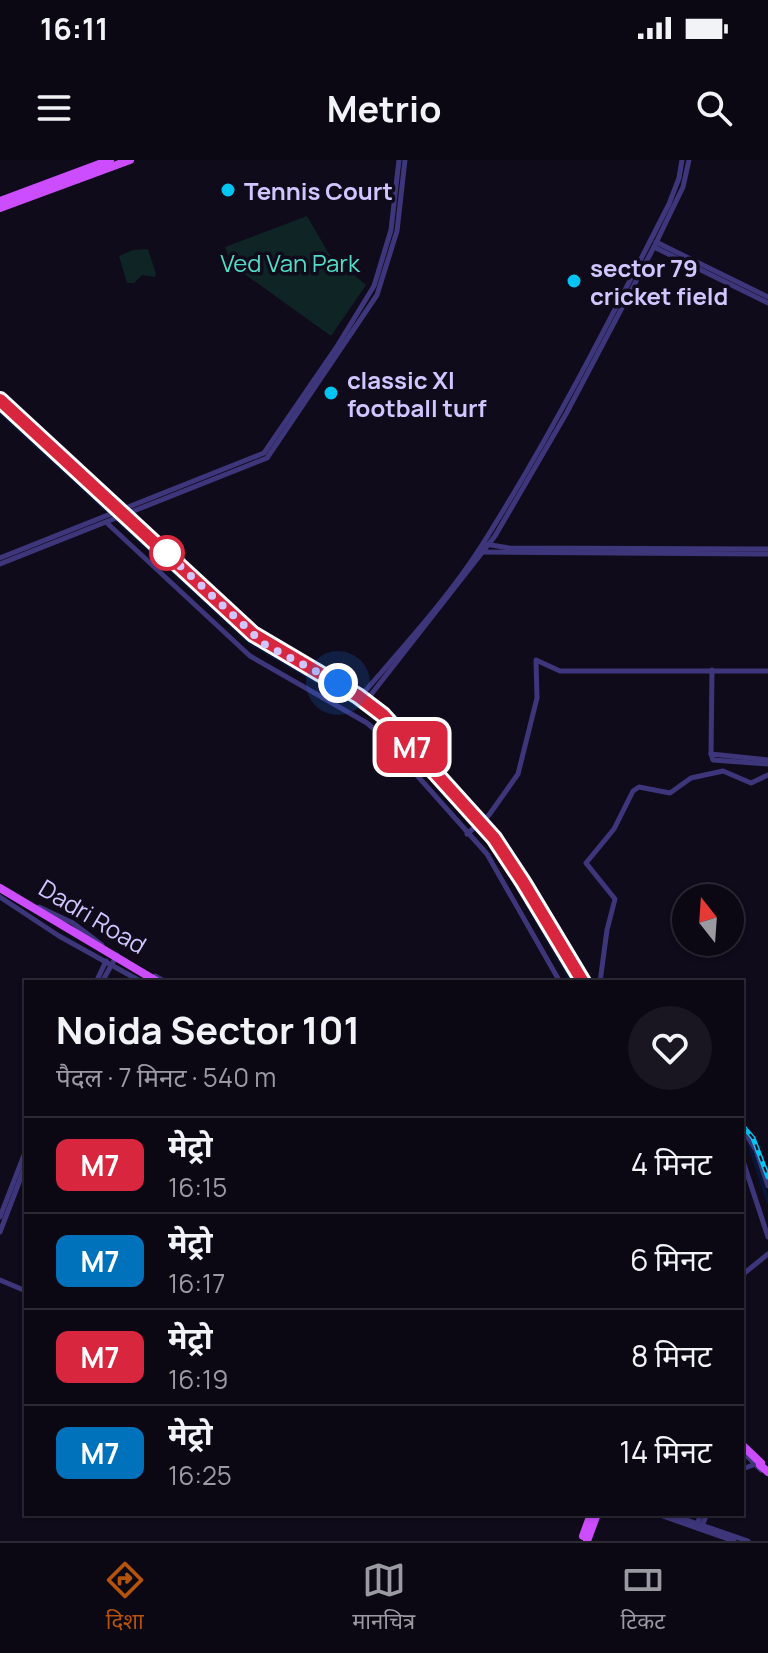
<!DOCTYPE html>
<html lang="hi">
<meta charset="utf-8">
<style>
:root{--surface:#0b0814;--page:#191622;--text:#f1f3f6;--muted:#9a9aa0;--line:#2b2934;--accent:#b45309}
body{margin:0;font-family:Manrope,"Noto Sans Devanagari",sans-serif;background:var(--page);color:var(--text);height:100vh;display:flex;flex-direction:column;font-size:30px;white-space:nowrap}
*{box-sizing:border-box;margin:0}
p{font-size:26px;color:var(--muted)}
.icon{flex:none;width:44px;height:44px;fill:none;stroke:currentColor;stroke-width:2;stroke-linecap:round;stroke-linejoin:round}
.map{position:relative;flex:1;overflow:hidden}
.panel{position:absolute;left:24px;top:820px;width:720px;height:536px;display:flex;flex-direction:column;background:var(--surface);border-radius:0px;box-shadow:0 2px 6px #0004,0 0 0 2px var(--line)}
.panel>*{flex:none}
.badge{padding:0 16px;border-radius:12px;font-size:28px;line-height:52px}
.needle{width:52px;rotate:343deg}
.fabs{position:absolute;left:672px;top:724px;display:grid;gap:16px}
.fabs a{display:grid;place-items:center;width:72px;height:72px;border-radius:50%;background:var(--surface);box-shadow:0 2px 6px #0004,0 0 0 2px var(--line);font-size:40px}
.you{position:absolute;width:40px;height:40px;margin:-20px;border:6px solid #fff;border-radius:50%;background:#1a73e8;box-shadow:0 0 0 12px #1a73e833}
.map>.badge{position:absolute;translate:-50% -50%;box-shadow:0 0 0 4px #fff}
.round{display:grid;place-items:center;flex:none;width:84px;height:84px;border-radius:42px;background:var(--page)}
.headline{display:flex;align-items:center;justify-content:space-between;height:136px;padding:0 32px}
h1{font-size:38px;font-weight:700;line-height:60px}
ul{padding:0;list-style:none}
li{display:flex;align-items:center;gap:24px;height:96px;padding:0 32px;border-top:2px solid var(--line)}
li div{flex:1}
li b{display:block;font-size:30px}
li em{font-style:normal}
li .badge{min-width:88px;font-weight:700;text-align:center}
.status{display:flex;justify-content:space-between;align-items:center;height:56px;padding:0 40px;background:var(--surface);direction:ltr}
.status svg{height:22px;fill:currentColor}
header{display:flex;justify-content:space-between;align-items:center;height:104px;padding:0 32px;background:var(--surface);font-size:36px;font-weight:700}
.tabs{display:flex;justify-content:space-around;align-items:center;height:112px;border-top:2px solid var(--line);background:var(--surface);font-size:22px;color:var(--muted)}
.tabs a{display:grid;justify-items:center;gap:4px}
.tabs .active{color:var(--accent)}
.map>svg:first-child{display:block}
.green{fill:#0e2425}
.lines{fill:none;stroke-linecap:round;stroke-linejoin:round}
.canal{stroke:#081537;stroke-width:4}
.minor{stroke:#3e367b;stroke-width:5}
.major{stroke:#cb4dfe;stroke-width:8}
.rail-casing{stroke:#01c4f0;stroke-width:5}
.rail{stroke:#0f0b1b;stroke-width:2;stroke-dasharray:6;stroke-linecap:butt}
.major-bridge{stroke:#cb4dfe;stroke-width:8}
.line-casing{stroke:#fff;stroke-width:18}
.line{stroke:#d7263d;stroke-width:12}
.walk{stroke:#d1c6ff;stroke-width:8;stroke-dasharray:0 14.4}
.poi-dot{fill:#01c4f0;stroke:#0f0b1b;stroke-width:3}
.stop-dot{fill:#fff;stroke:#d7263d;stroke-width:4}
.labels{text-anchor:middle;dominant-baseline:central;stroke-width:7;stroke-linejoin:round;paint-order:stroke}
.poi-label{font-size:24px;font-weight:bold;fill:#d1c6ff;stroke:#0f0b1b;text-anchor:start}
.park-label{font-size:24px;fill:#53ddc6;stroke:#0f0b1b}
.street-label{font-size:24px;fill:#d1c6ff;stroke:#0f0b1b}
</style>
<div class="status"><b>16:11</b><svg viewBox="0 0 49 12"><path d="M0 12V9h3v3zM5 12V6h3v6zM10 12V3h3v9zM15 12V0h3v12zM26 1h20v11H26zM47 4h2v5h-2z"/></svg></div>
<header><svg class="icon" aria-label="menu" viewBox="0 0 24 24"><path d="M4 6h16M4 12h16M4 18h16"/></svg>Metrio<svg class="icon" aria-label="search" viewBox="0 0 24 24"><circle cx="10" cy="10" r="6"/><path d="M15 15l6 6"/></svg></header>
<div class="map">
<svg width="768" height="1381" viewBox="0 0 768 1381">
<rect width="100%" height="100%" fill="#0f0b1b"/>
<g class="green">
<polygon points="307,56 329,94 366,125 331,176 232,105 225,87"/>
<polygon points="148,89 156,114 155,117 142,115 134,123 127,123 119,96 133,90"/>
</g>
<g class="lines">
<g class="canal">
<polyline points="0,252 249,482 377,558 392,570 473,666 482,672 494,687 572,822"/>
<polyline points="748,980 768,1041"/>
</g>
<g class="minor">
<polyline points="656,82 768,137"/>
<polyline points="654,87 768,143"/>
<polyline points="0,240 122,350"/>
<polyline points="127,355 264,484 363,534 383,549 484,660 487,667"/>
<polyline points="107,363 250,496 367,563 381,575 487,694 560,822"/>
<polyline points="485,384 509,388 768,389"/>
<polyline points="483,392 768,394"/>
<polyline points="0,398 264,293 336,188 374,126 391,70 399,0"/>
<polyline points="0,404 267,298 377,135 397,71 405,0"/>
<path d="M360,537C402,488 447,440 482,385C551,276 610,160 669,44L679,18L682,0"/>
<polyline points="366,541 495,376 566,254 654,87 683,27 689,0"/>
<polyline points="711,594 712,510"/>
<polyline points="711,594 713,600 768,604"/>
<polyline points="711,594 768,600"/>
<polyline points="456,633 506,693 580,822"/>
<polyline points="467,674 489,655 518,614 537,538 536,500 560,511 768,511"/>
<polyline points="0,737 59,776 142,822"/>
<polyline points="39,747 73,763 102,785"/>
<polyline points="155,816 166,822"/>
<polyline points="96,822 106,801"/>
<polyline points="102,822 117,795"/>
<polyline points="600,822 607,770 615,739 586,703 614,669 633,631 639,627 670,633 691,618 723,611 751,623 768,615"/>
<polyline points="742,968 756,990 768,1026"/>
<polyline points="742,998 768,1077"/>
<polyline points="0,1057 26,990"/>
<polyline points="0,1072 26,1004"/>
<polyline points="742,1115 768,1094"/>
<polyline points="0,1120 26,1131"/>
<polyline points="742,1291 761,1310"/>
<polyline points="742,1309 756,1304"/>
<polyline points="657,1354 734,1381"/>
<polyline points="669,1354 748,1381"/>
<polyline points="696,1367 701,1354"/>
<polyline points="701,1368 707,1354"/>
</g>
<g class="major">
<polyline points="0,41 110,0"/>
<polyline points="0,48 130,0"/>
<polyline points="760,1305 768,1312"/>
<polyline points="583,1376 591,1354"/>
<polyline points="587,1381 597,1354"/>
</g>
<g class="rail-casing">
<g id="rail">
<polyline points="0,236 255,472 358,534 389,558 458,634 505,690 586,822"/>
<polyline points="742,965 753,978 768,1017"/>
</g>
</g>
<use href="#rail" class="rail"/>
<g class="major-bridge">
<polyline points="0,728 158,822"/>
<polyline points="742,1285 761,1303"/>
</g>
</g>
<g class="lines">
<g class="line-casing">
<polyline id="line" points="0,240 253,474 358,536 383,555 494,678 523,722 583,822"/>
</g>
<use href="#line" class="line"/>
<polyline class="walk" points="167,393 163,390 264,484 338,523"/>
</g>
<g class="poi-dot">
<circle cx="228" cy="30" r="8"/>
<circle cx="574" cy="121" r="8"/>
<circle cx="331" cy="233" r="8"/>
</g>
<circle class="stop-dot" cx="167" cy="393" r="16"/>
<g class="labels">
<g class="poi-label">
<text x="244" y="30">Tennis Court</text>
<text x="590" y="107">sector 79<tspan x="590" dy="28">cricket field</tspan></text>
<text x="347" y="219">classic XI<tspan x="347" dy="28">football turf</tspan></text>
</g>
<g class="park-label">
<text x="290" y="102">Ved Van Park</text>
</g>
<g class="street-label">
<text transform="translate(93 756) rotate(31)">Dadri Road</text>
</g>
</g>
</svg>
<div class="fabs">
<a><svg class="needle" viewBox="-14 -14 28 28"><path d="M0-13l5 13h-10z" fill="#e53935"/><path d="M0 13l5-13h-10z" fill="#9a9aa0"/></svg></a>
</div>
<div class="you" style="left:338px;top:523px"></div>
<b class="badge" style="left:412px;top:587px;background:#d7263d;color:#fff">M7</b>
<section class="panel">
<div class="headline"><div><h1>Noida Sector 101</h1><p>पैदल · 7 मिनट · 540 m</p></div><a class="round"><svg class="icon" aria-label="heart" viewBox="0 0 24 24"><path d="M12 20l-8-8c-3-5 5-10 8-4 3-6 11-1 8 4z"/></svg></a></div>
<ul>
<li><span class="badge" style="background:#d7263d;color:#fff">M7</span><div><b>मेट्रो</b><p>16:15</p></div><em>4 मिनट</em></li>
<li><span class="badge" style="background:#0072bc;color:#fff">M7</span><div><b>मेट्रो</b><p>16:17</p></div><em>6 मिनट</em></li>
<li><span class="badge" style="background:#d7263d;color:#fff">M7</span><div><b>मेट्रो</b><p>16:19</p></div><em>8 मिनट</em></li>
<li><span class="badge" style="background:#0072bc;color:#fff">M7</span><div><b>मेट्रो</b><p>16:25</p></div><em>14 मिनट</em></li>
</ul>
</section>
</div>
<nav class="tabs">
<a class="active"><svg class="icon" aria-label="directions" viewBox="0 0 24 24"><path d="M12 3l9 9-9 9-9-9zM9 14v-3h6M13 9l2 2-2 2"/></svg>दिशा</a>
<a><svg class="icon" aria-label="map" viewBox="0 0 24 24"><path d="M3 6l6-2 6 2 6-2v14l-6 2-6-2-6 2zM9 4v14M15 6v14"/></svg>मानचित्र</a>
<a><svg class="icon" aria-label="tickets" viewBox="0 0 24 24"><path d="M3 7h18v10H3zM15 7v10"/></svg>टिकट</a>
</nav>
